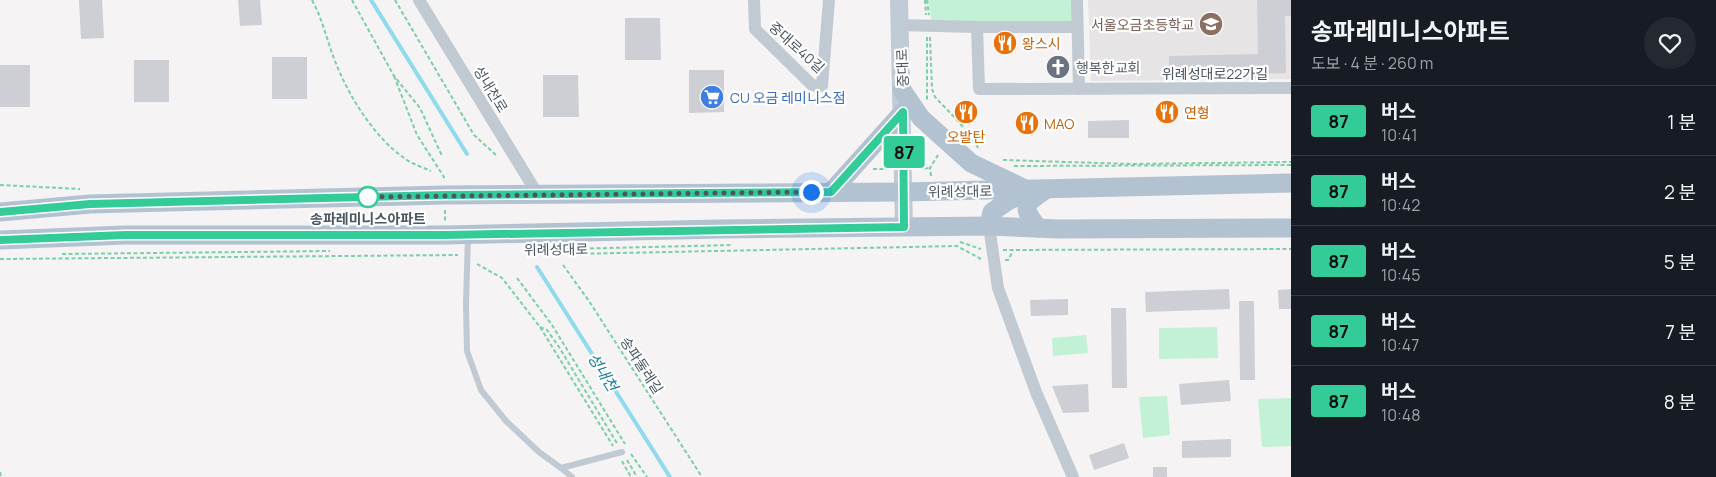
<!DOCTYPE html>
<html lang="ko">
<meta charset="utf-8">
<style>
:root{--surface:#171b24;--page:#242831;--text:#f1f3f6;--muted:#9ea1a6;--line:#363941}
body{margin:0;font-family:Manrope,"Noto Sans KR",sans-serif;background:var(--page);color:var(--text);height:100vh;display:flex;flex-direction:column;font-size:19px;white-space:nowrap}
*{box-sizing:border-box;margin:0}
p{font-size:16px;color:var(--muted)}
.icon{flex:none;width:28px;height:28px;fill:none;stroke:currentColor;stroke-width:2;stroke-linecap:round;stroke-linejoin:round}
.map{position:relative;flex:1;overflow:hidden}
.sheet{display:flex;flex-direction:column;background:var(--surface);width:425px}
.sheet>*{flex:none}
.badge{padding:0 10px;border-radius:4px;font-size:18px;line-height:32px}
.you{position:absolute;width:25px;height:25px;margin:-12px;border:4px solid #fff;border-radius:50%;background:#1a73e8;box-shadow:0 0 0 8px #1a73e833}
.map>.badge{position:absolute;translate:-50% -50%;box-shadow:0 0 0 2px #fff}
.round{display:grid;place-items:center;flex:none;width:52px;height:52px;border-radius:26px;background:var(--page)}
.overview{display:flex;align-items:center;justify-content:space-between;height:85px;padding:0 20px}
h1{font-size:24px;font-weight:700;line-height:38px}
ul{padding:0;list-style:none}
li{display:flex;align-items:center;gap:15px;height:70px;padding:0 20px;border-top:1px solid var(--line)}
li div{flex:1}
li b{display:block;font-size:19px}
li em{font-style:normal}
li .badge{min-width:55px;font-weight:700;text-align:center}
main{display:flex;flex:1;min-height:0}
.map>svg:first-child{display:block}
.education{fill:#e6e4e5}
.green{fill:#c3f1d5}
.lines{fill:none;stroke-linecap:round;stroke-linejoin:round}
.stream{stroke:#90daee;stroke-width:4}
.building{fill:#cdcfd5}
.path{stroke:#7ad0a6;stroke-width:2;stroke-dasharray:4 2.5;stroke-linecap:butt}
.lane{stroke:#c1cad2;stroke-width:6}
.street{stroke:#c1cad2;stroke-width:12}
.secondary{stroke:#c1cbd6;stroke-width:18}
.primary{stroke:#b3c2d1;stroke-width:19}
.line-casing{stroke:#fff;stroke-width:11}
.line{stroke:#3c9;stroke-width:8}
.walk{stroke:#4a5661;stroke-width:5;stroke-dasharray:0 9}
.stop-dot{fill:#fff;stroke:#3c9;stroke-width:2.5}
.labels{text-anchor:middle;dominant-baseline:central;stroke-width:4.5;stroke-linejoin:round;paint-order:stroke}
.education-label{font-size:14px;fill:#785e54;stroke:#fff;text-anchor:end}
.food-label{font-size:14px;fill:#c56008;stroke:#fff;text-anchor:start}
.street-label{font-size:14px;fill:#4a5661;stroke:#fff}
.worship-label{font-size:14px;fill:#5b616d;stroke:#fff;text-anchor:start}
.shop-label{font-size:14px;fill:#366cbe;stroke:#fff;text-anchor:start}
.stop-label{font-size:14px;font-weight:bold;fill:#4a5661;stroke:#fff}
.water-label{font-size:15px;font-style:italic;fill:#0c7c9b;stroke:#fff}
</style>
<main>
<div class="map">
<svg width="1291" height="477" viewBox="0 0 1291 477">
<rect width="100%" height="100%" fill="#f5f3f3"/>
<polygon class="education" points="1088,0 1291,0 1291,79 1091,81"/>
<g class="green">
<polygon points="928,0 1073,0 1073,23 932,22"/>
<polygon points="1217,327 1218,358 1159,359 1159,328"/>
<polygon points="1086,335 1088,353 1053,356 1052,338"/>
<polygon points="1167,396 1170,435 1143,438 1139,397"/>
<polygon points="1291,398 1291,446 1262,447 1258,399"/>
</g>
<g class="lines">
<g class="stream">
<polyline points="371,0 467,154"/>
<polyline points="537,267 670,477"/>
</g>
</g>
<g class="building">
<polygon points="79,0 102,0 104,38 81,39"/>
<polygon points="238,0 260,0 262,25 240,26"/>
<polygon points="1257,0 1291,0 1291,16 1285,16 1286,73 1169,76 1169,56 1258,54"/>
<polygon points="625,18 660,18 661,60 625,60"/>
<rect x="272" y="57" width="35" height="42"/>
<rect x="134" y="60" width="35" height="42"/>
<rect x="0" y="65" width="30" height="42"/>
<polygon points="689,70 724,70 724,112 689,113"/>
<polygon points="543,75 578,75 579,117 543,117"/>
<polygon points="1129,120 1129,138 1088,138 1088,121"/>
<polygon points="1229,289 1230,309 1146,312 1145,292"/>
<polygon points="1291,289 1291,309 1279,309 1278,290"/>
<polygon points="1068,299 1068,315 1031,316 1030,300"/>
<polygon points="1239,301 1254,301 1255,380 1240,380"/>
<polygon points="1111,308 1126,308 1127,388 1112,388"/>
<polygon points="1229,380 1231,401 1181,405 1179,384"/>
<polygon points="1088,384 1089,412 1063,413 1052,386"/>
<polygon points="1231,439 1231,457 1182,458 1182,441"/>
<polygon points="1124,443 1129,458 1094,470 1089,455"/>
<rect x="1153" y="467" width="14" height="10"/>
</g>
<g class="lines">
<g class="path">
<path d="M312,0C323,20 327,41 335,61C348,95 374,137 404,158C412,164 422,167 431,171"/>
<polyline points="352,0 394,76 420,108 442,156"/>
<polyline points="395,0 474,135 496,155"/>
<polyline points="925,0 926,15"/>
<polyline points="927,0 929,15"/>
<polyline points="927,37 927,100"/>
<polyline points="930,37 932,89 935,97 959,122 980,150"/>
<polyline points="394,76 417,135 444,177 444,181"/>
<polyline points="1003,160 1132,164 1291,162"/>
<polyline points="1014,166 1291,165"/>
<polyline points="873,169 888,169"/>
<polyline points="918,169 930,168"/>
<polyline points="931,176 930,168 938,155"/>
<polyline points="0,185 80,189"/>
<polyline points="445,210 445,221"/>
<polyline points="960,242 981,249"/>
<polyline points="525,250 733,245"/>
<polyline points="1003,250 1291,249"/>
<polyline points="62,254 330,251"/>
<polyline points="571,254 957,246 981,259"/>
<polyline points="0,259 458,255"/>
<polyline points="1005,260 1008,260 1013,251"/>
<polyline points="477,264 502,278 540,327 613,446"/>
<polyline points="563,265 589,301 702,477"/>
<polyline points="517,278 552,325 625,444"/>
<polyline points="540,327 547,330 559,347 618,445"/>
<polyline points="631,454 647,477"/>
<polyline points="627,460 637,477"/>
<polyline points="622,461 631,477"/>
<polyline points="0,472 1,477"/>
</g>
<g class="lane">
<polyline points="468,235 466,304 467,351 481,390 506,421 539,452 561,468 572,477"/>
<polyline points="561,468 622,452"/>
</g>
<g class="street">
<polyline points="419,0 538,195"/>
<polyline points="754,0 755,29 812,85 822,86 829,0"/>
<polyline points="1077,0 1079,89"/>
<polyline points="900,25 977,27 979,89 1291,88"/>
<polyline points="977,27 1077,27"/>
<polyline points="989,226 998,288 1036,392 1073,477"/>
</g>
<polyline class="secondary" points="899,0 904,227"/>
<g class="primary">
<polyline points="902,90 921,118 971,163 1023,188"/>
<polyline points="831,192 903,112"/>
<polyline points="0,212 90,204 445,195 904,192 1291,183"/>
<polyline points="989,226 992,212 1008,201 1027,192"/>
<path d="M1038,228C1023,208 1022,206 1044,191"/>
<polyline points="0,240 125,235 445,235 720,229 989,226 1059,229 1291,228"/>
</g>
</g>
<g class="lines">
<g class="line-casing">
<polyline id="line" points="0,212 90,204 445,195 831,192 903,112 904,227 445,235 125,235 0,240"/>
</g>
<use href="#line" class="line"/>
<polyline class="walk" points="368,197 366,197 811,192"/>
</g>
<defs>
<g id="school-disc" transform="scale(1.25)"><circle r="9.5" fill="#8d6e63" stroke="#fff"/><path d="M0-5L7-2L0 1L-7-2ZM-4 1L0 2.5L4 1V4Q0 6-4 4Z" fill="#fff"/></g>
<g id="restaurant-disc" transform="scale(1.25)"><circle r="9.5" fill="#e8710a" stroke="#fff"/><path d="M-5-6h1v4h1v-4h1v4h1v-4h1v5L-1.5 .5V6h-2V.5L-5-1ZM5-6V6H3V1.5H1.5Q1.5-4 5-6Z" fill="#fff"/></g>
<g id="church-disc" transform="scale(1.25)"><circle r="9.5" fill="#6b7280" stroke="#fff"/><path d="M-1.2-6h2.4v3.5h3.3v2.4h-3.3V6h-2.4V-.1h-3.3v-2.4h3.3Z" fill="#fff"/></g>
<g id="supermarket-disc" transform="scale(1.25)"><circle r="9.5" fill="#3f7fe0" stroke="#fff"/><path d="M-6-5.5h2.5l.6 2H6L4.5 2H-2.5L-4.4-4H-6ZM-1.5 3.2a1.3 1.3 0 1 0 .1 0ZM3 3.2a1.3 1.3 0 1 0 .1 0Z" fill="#fff"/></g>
</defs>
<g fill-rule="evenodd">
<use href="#school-disc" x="1211" y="24"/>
<use href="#restaurant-disc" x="1005" y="43"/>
<use href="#church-disc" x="1058" y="67"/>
<use href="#supermarket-disc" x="712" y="97"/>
<use href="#restaurant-disc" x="966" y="112"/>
<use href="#restaurant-disc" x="1167" y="112"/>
<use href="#restaurant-disc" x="1027" y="123"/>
</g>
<circle class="stop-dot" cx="368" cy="197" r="10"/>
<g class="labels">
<g class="education-label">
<text x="1194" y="24">서울오금초등학교</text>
</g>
<g class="food-label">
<text x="1022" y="43">왕스시</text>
<text x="1184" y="112">연형</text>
<text x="1044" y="123">MAO</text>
<text x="966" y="136" text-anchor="middle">오발탄</text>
</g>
<g class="street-label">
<text transform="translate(797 47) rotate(42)">중대로40길</text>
<text transform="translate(902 68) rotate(-92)">중대로</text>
<text x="1215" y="73">위례성대로22가길</text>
<text transform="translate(491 89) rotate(59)">성내천로</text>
<text transform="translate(960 191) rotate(-1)">위례성대로</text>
<text transform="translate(556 249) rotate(-1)">위례성대로</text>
<text transform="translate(642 365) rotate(57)">송파둘레길</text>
</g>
<g class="worship-label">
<text x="1076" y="67">행복한교회</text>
</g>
<g class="shop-label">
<text x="730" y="97">CU 오금 레미니스점</text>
</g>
<g class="stop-label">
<text x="368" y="218">송파레미니스아파트</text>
</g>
<g class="water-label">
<text transform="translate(603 372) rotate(58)">성내천</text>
</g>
</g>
</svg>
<div class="you" style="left:811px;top:192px"></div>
<b class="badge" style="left:904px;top:152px;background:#3c9;color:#111">87</b>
</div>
<section class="sheet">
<div class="overview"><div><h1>송파레미니스아파트</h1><p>도보 · 4 분 · 260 m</p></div><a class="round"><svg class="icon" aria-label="heart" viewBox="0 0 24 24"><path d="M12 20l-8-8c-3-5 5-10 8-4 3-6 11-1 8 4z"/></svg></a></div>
<ul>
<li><span class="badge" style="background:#3c9;color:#111">87</span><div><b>버스</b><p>10:41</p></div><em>1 분</em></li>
<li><span class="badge" style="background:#3c9;color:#111">87</span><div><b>버스</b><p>10:42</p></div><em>2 분</em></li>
<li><span class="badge" style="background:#3c9;color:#111">87</span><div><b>버스</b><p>10:45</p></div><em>5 분</em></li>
<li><span class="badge" style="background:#3c9;color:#111">87</span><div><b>버스</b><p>10:47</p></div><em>7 분</em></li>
<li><span class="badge" style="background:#3c9;color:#111">87</span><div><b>버스</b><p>10:48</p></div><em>8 분</em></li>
</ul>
</section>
</main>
